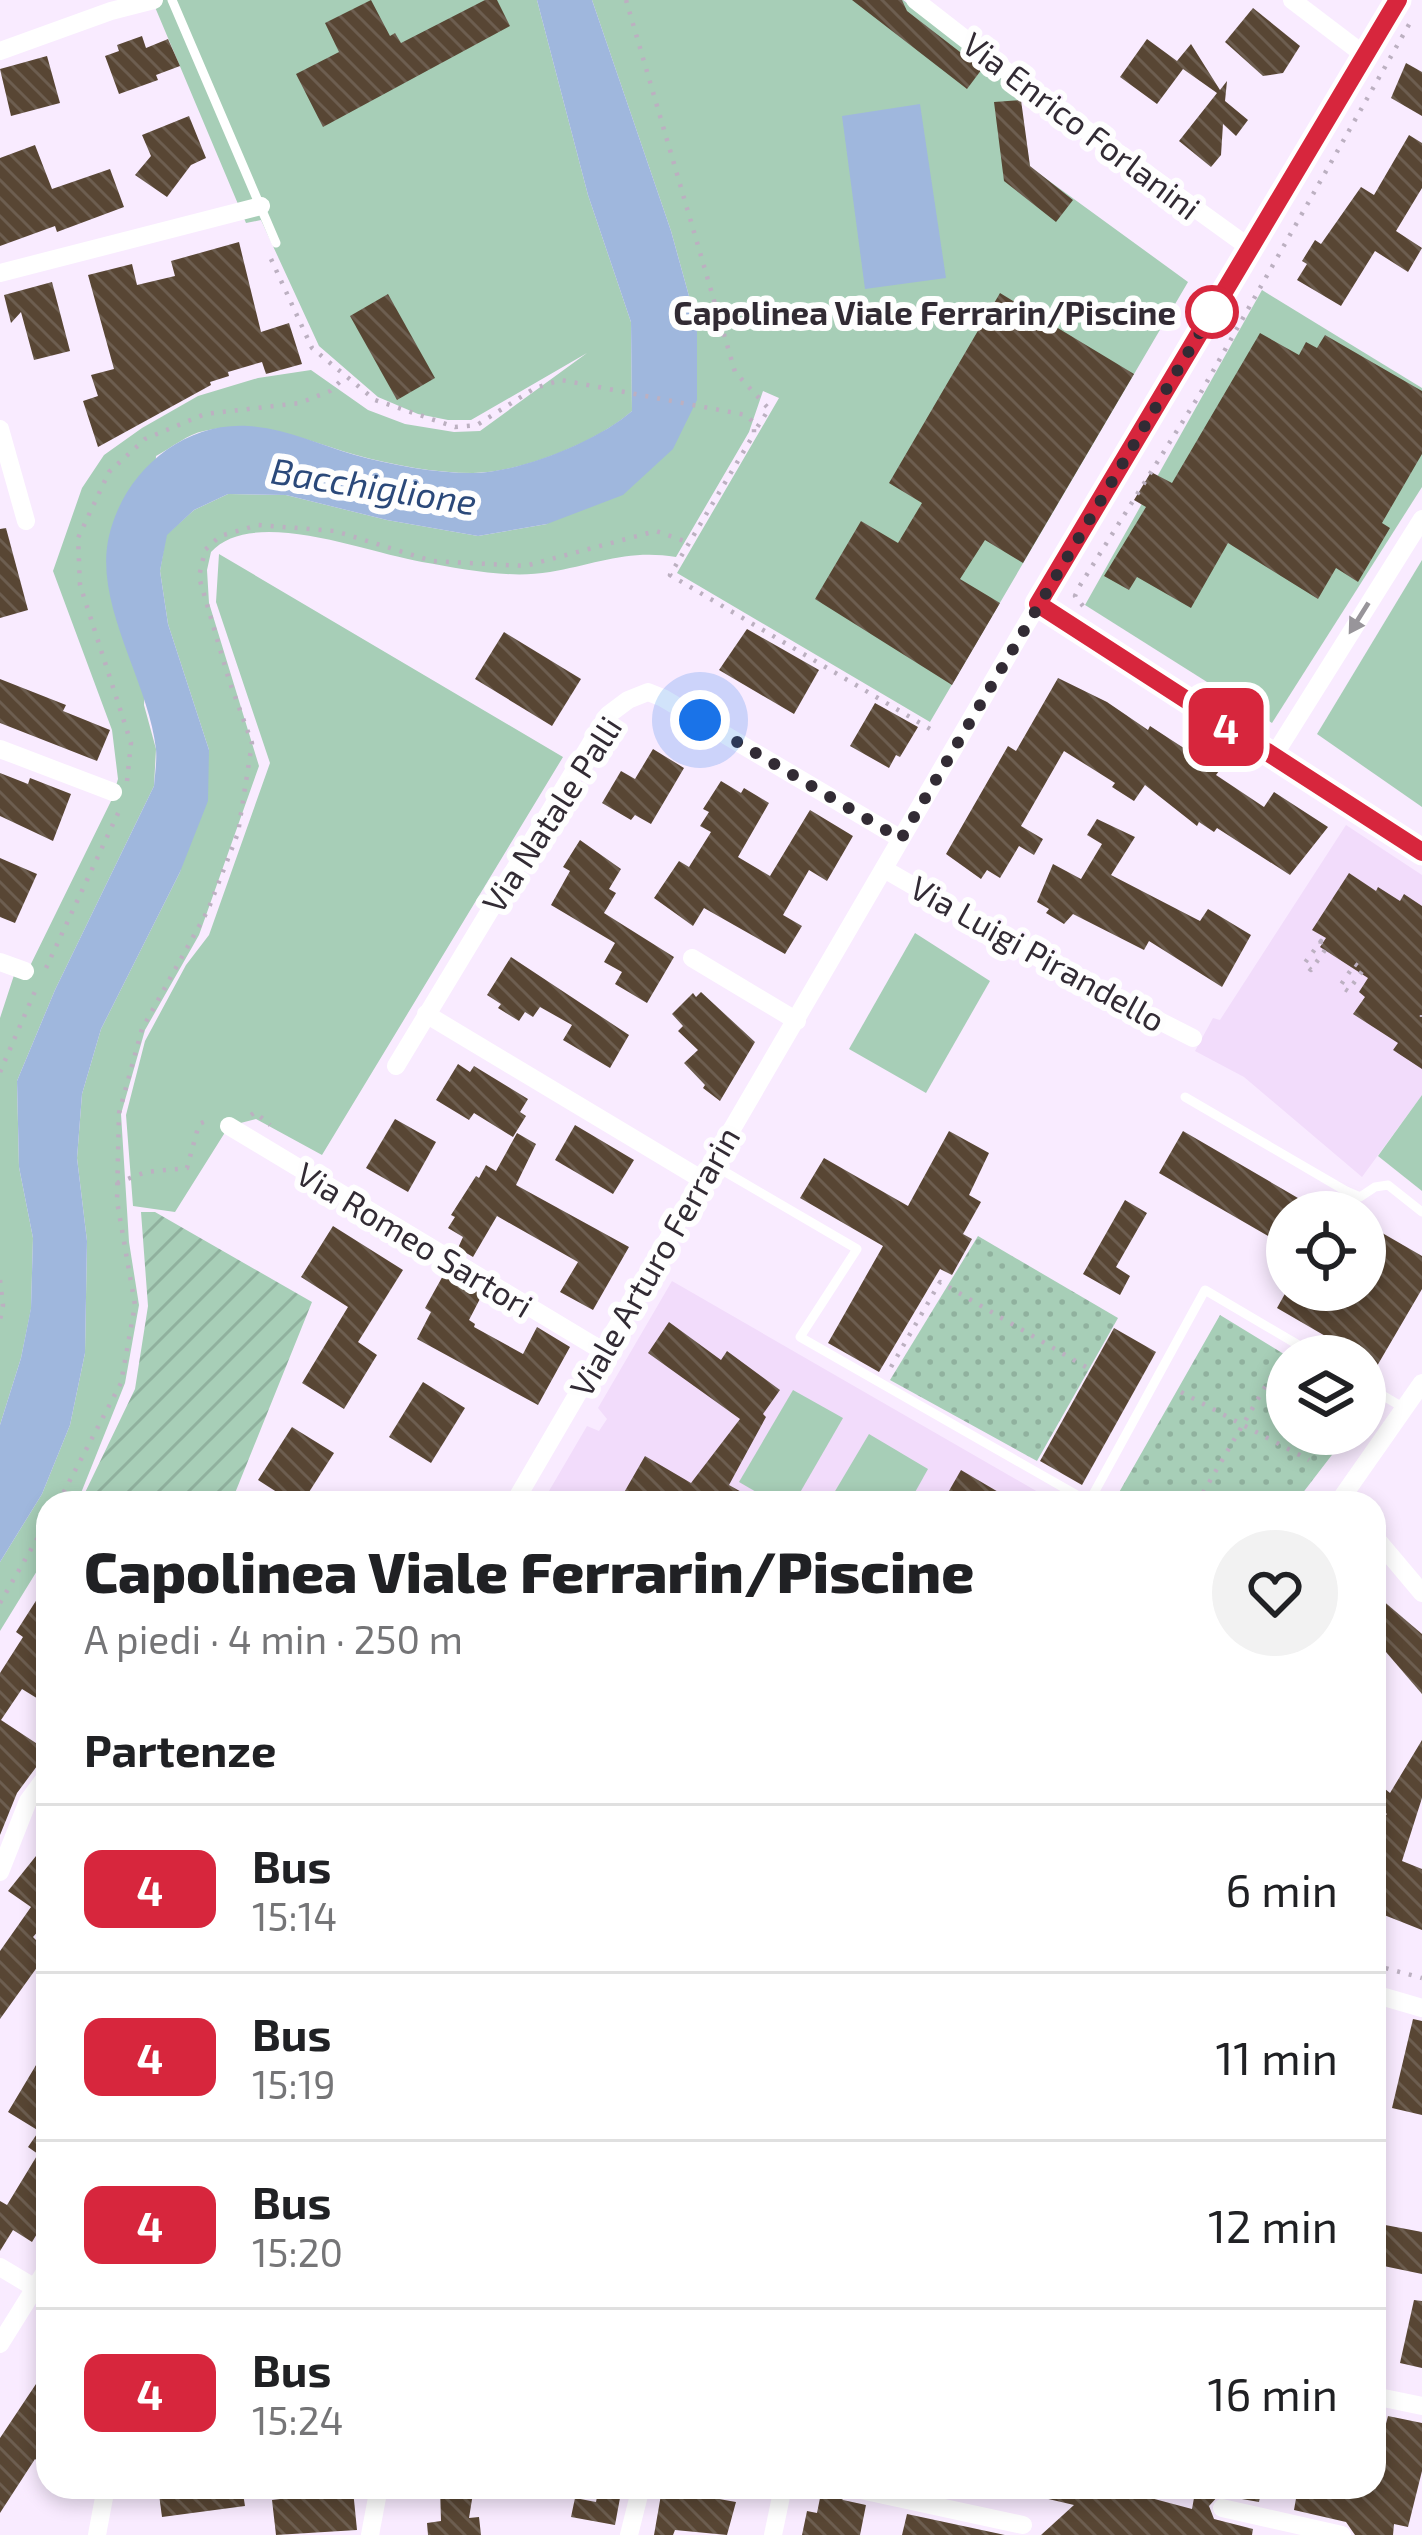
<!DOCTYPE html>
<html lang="it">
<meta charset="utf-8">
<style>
:root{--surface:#fff;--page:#f2f2f2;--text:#202124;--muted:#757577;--line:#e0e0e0}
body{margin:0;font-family:"Exo 2",sans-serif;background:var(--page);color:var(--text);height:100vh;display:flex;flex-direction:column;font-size:45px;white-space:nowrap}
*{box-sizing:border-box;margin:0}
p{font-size:39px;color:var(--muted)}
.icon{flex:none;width:66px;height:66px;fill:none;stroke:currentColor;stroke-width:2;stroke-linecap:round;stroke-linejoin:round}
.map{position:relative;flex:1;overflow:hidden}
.sheet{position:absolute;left:36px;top:1491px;width:1350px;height:1008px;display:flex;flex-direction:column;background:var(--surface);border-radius:36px;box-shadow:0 6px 18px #0003}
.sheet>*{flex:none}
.badge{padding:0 24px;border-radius:18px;font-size:42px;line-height:78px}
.fabs{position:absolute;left:1266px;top:1191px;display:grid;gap:24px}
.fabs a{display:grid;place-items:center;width:120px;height:120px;border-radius:50%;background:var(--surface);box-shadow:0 6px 18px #0003;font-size:60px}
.you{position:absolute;width:60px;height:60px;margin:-30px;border:9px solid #fff;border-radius:50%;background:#1a73e8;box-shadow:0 0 0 18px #1a73e833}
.map>.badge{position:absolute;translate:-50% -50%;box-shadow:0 0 0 6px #fff}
h2{padding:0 48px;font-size:45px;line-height:108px}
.round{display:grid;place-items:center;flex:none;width:126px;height:126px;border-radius:63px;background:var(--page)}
.headline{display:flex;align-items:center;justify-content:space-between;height:204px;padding:0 48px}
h1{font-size:57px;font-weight:800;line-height:90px}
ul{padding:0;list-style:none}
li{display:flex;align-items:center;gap:36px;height:168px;padding:0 48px;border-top:3px solid var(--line)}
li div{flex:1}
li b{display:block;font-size:45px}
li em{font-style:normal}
li .badge{min-width:132px;font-weight:700;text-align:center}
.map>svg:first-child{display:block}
.built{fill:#f2dcfb}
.grass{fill:#a7ceb7}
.park{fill:url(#park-dots)}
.garden{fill:url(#garden-furrows)}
.water{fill:#9fb7dd}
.building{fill:url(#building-back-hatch)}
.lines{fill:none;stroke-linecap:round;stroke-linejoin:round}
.path{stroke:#bcb0c1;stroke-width:4.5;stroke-dasharray:3 9;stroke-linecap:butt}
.service{stroke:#fff;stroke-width:9}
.minor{stroke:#fff;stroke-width:18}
.oneway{fill:#98959a}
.line-casing{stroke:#fff;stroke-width:27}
.line{stroke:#d7263d;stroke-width:18}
.walk{stroke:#322b34;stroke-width:12;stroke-dasharray:0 21.6}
.stop-dot{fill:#fff;stroke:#d7263d;stroke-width:6}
.labels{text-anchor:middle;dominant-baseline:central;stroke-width:12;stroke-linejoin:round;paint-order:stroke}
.street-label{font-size:33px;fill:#322b34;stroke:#fefefe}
.stop-label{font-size:33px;font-weight:bold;fill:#322b34;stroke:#fefefe;text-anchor:end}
.water-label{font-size:36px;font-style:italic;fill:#2b497a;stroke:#fefefe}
</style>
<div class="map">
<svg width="1422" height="2535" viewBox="0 0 1422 2535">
<defs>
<pattern id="park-dots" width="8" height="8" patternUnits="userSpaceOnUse" patternTransform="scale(3)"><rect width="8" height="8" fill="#a7ceb7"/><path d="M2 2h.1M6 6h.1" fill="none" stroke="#90b19e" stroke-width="1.8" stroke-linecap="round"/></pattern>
<pattern id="garden-furrows" width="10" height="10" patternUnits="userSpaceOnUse" patternTransform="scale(3)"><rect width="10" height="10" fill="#a7ceb7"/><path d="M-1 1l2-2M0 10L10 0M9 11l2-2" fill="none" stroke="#90b19e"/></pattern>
<pattern id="building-back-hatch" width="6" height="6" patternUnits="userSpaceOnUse" patternTransform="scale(3)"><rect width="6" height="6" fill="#584634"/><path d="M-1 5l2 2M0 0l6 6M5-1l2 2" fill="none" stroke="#6d5e50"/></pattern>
</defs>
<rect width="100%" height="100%" fill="#f9ebff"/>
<g class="built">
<polygon points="1346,825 1422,875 1422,1095 1362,1177 1244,1077 1195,1051 1213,1018 1220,1020"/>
<polygon points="672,1281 1057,1503 542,1503 587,1426 599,1431 607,1419 598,1408"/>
</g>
<g class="grass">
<path d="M152,0H537L588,195L631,322L632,411C598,442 520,473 473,473C434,473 393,465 356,455C305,440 258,418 204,431C188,434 171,448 156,456L144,705L156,749L154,786L55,990L17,1081L19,1167L33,1238L31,1309L21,1358L0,1425V1018L17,966L28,970L112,799L118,779L112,730L53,571L82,488L104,455L142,428L198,396L258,378L311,370L368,410L405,424L454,432L480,431L587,353L471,420H448L418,414L378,397L319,346L261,220L246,223Z"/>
<path d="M592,0H903L1018,89L1030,167L1188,282L930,722L677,573L779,398L763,391L749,432L676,557C629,549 596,564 550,572C508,579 463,569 422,562C368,553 252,506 211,552L207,570L209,603L259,766L199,935L145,1030L121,1114L129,1242L139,1305L125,1383L77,1503H48V1553L0,1631V1562L42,1494L70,1425L85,1353L87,1241L77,1158L82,1094L101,1029L180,872L209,750L168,624L160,571L166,535L194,510L228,494L286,495L387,520L478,536L547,524L697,325L671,231Z"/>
<polygon points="1262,290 1422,388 1422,487 1272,723 1085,605"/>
<polygon points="219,554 563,757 322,1155 256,1119 229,1126 175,1212 133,1206 126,1115 145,1041 186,965 209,935 270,763 216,602"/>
<polygon points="1422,560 1422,807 1317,734"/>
<polygon points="915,933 990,981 926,1093 849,1049"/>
<polygon points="1422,1095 1422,1191 1378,1156"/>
<polygon points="793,1390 843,1418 794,1503 775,1503 739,1482"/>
<polygon points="869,1434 928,1469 909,1503 828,1503"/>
</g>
<g class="park">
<polygon points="978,1236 1118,1318 1037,1461 890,1380"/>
<polygon points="1220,1315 1287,1356 1287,1434 1348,1434 1295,1503 1113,1503"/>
</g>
<polygon class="garden" points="141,1212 155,1212 312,1302 231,1503 80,1503 135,1389 148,1306"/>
<g class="water">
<path d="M537,0H592L671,231L697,325V400L673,449L623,495L547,524L478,536L387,520L286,495L228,494L194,510L167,535L160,571L168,624L209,750L208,801L180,872L101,1029L82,1094L77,1158L87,1241L85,1353L70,1425L42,1494L0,1562V1425L21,1358L31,1308L33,1238L19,1167L17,1081L55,990L154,786C155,774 157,761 156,749C149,682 93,604 109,536C124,472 182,422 248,426C285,428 320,445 355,455C392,465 433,473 472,473C519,473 598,441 632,411L631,322L588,195Z"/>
<polygon points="920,104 946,278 865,289 842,116"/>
</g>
<g class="building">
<polygon points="371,0 390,36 395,33 401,43 485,0 497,0 510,26 323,127 296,74 339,52 325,23"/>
<polygon points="852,0 902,0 907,11 982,69 967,89"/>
<polygon points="1253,8 1300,46 1283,73 1263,76 1225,42"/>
<polygon points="142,36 146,48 168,39 180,66 156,75 158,80 119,94 105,56 119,51 117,45"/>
<polygon points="1147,39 1177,61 1191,44 1220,90 1227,81 1225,101 1248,120 1236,136 1223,124 1221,155 1211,167 1179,141 1217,93 1183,69 1157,104 1120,77"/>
<polygon points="47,56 60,103 11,116 0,69"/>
<polygon points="1406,63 1422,72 1422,116 1391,98"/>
<polygon points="1021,100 1030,166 1073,200 1056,222 1004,181 994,102"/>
<polygon points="189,116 206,158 191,165 167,197 135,175 151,156 142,135"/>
<polygon points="1409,135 1422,143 1422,188 1396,231 1422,248 1408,272 1375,251 1341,306 1297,280 1307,264 1302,261 1315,240 1321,244 1361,187 1374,195"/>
<polygon points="35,145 52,189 110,169 124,207 57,232 55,226 0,246 0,158"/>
<polygon points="239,242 261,332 289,323 302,364 266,374 262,362 228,372 229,376 210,382 211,385 98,447 83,401 98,396 91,375 114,369 88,275 132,264 137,285 175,276 171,261"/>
<polygon points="52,282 70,351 34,360 21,312 11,323 4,295"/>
<polygon points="1000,293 1134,374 1023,563 985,540 960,579 1000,603 952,685 815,599 861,521 898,543 922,503 889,483"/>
<polygon points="388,294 435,378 397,400 350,316"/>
<polygon points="1260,333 1299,355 1306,342 1317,348 1325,335 1422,391 1422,454 1382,523 1390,528 1358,582 1336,568 1318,599 1228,543 1191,608 1137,577 1129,590 1104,576 1146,507 1134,500 1151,472 1172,483"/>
<polygon points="6,528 28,610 0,618 0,529"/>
<polygon points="747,629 819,670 794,714 719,670"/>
<polygon points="504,632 581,679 552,726 475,679"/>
<polygon points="1058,678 1107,702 1148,730 1150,726 1219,771 1216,775 1264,807 1274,792 1328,827 1290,875 1217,828 1214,832 1199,822 1197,826 1145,785 1134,801 1112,787 1115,783 1064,751 1021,826 1043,839 1034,855 1019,846 1000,878 987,870 981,879 946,854 1008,746 1016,751"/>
<polygon points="0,679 66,705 63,711 110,730 97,761 0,723"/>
<polygon points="875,703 918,727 900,757 896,755 889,768 850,746"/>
<polygon points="653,749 684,768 651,824 635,815 631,820 602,803 621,771 635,779"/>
<polygon points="0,773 28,784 30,778 71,794 53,841 0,816"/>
<polygon points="721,781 741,793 744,788 769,803 738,857 770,876 810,810 853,836 827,881 809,870 783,915 802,926 785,954 704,908 693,926 654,898 679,861 689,867 711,832 700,826 709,812 703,809"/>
<polygon points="1097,819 1135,837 1111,875 1200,921 1208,909 1251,935 1222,987 1149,941 1144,950 1073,914 1064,924 1046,913 1049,909 1037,902 1053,864 1081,879 1102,844 1087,835"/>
<polygon points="580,840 621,869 609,889 616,893 604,913 674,957 647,1003 615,984 622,972 604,962 615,943 551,905 570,871 563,867"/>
<polygon points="0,858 37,874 15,923 0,917"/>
<polygon points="1349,873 1376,891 1378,887 1400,901 1404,894 1422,906 1422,1069 1393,1050 1398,1043 1353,1014 1365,997 1359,992 1368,978 1320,947 1326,938 1312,930"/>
<polygon points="511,957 629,1035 610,1068 563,1040 572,1025 540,1007 533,1017 525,1012 519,1021 498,1008 501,1004 487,995"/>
<polygon points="701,992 755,1042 720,1101 703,1088 705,1085 684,1063 698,1050 678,1031 683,1026 672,1014 693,993 696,997"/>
<polygon points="458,1064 470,1072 474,1066 528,1099 520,1112 526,1116 513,1137 474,1113 469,1120 436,1100"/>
<polygon points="395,1119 436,1142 408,1192 366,1168"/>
<polygon points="575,1125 634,1160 613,1194 555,1160"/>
<polygon points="949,1131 989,1153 969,1195 981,1202 963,1234 972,1239 952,1275 940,1269 879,1372 828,1343 883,1246 800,1198 824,1158 908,1206"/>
<polygon points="1183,1131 1322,1212 1287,1212 1287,1247 1159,1173"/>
<polygon points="517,1133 536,1144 516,1185 629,1247 593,1310 560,1292 578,1262 497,1216 473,1257 458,1248 463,1237 448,1228 455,1217 451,1215 476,1176 479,1178 486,1165 496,1171"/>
<polygon points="1125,1200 1147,1213 1116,1267 1130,1276 1120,1295 1083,1274"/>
<polygon points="1365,1223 1422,1256 1422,1289 1377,1366 1277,1308 1287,1290 1365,1290"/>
<polygon points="333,1226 403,1270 358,1342 377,1355 344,1409 302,1383 348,1307 301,1277"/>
<polygon points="445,1272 482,1295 469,1320 475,1324 474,1327 523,1354 537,1327 570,1347 538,1405 417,1339 431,1312 425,1308"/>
<polygon points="669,1322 721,1360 727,1351 780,1390 763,1414 766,1417 729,1485 761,1503 618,1503 645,1456 691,1483 740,1419 648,1353"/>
<polygon points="1114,1328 1156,1352 1082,1485 1040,1461"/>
<polygon points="423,1382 465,1408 431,1463 389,1437"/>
<polygon points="292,1427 334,1453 302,1503 294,1503 258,1480"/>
<polygon points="961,1470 1017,1503 942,1503"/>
<polygon points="48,1582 48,1705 22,1689 1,1720 48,1751 48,1761 37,1766 17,1793 0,1835 0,1673 23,1637 16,1632"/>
<polygon points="1374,1593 1422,1634 1422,1694 1374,1638"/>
<polygon points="1422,1740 1422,1798 1402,1861 1422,1869 1422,1930 1374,1911 1374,1827 1387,1814 1374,1804 1374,1780 1390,1793"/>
<polygon points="48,1841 48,1920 33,1937 48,1952 0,2019 0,1951 31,1907 8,1891"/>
<polygon points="1413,2019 1422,2021 1422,2115 1392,2108"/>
<polygon points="48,2045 48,2216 32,2242 13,2230 0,2251 0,2201 7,2205 38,2154 28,2147 39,2131 8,2112"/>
<polygon points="1380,2224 1422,2232 1422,2274 1374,2264"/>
<polygon points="1414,2300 1422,2301 1422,2368 1400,2363"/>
<polygon points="48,2366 48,2469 35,2459 0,2513 0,2438"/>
<polygon points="1388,2416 1422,2423 1422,2471 1408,2527 1394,2524 1393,2535 1355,2535 1346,2522 1294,2510 1298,2487 1374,2487 1374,2457 1377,2458"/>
<polygon points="158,2487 242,2487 245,2506 162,2517"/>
<polygon points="440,2487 474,2487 469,2518 479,2517 481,2535 428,2535 427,2523 441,2521"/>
<polygon points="599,2487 622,2487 615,2525 571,2517 575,2498 596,2502"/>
<polygon points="1027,2487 1139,2487 1132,2493 1192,2509 1196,2487 1262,2487 1259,2502 1219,2495 1209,2506 1214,2519 1253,2529 1252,2535 1041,2535 1074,2505 1027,2494"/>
<polygon points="822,2488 834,2490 843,2500 866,2505 860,2535 802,2535 807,2511 817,2513"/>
<polygon points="662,2489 736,2502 727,2535 675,2530 673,2535 654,2535"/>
<polygon points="353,2490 357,2530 276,2535 272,2500"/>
<polygon points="907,2514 1005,2535 902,2535"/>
</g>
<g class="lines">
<g class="path">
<polyline points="626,0 735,372 769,409 756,429"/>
<polyline points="271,259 312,348 375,400 455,427 477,425 535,388 561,380 746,415 754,423 754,434 670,575 937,733"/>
<polyline points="1083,606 1075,596 1079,587 1200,394 1411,21"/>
<polyline points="127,781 131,743 80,585 78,538 109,472 145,439 205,414 300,403 330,391 346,376"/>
<polygon points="1321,941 1320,947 1325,950 1311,970 1304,964"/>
<polygon points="1355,964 1363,970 1348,991 1340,986"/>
<polyline points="46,968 120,809"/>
<polyline points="1422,1015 1422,1017"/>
<polyline points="0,1072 36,989"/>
<polyline points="251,1115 255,1112 270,1125"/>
<polyline points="117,1183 146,1172 187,1168 199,1124 211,1119"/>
<polyline points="0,1280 3,1305 0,1320"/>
<polyline points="891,1367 940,1282 1091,1370"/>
<polyline points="1181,1392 1309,1460"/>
<polyline points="58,1503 121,1383 135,1305 117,1201 119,1113 142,1029 208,910 238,833 252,743 229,680 199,577 205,550 220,536 258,525 335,531 432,561 525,566 656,531 690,543"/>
<polyline points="1197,1503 1279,1363"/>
<polyline points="0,1603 48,1520"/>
<polyline points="1374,1965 1422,1978"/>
<polyline points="1374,2308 1378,2289"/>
</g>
<g class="service">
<polyline points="172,0 276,243"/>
<polyline points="1185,1097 1346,1191 1360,1197 1375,1187 1388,1185 1422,1212"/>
<polyline points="710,1163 857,1249 800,1337 1089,1502 1205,1290 1317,1356"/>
<polyline points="1365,1385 1404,1408"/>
</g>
<g class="minor">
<polyline points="915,0 1019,81 1250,248"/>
<polyline points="1292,0 1363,54"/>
<polyline points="0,51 111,11 154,0"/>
<polyline points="0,273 261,206"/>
<polyline points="0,429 26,521"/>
<polyline points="1038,604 1422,852"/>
<polyline points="0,749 113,792"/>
<polyline points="1273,757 1422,519"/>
<polyline points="884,869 1059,970 1193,1038"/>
<polyline points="692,958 797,1021"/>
<polyline points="0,962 25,971"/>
<polyline points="426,1014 701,1179"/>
<polyline points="396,1066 608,715 628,700 648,692 663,698 901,839"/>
<polyline points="229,1126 601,1350"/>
<polyline points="514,1503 1021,633 1398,0"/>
<polyline points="1338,1503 1422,1383"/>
<polyline points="1374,1536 1422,1593"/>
<polyline points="0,1872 28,1801 48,1774"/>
<polyline points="1374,1994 1422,2008"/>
<polyline points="0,2267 35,2288"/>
<polyline points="0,2344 48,2267"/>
<polyline points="1374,2396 1422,2406"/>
<polyline points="847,2487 1023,2525"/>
<polyline points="1222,2508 1342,2535"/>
<polyline points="97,2535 106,2487"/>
<polyline points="370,2535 379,2487"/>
<polyline points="629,2535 641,2487"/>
<polyline points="773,2535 783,2487"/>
</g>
</g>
<defs><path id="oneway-solid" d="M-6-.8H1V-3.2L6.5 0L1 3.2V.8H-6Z" transform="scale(3)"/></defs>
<use class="oneway" href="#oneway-solid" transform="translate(1359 618) rotate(122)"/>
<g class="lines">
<g class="line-casing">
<polyline id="line" points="1398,0 1038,604 1422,852"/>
</g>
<use href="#line" class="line"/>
<polyline class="walk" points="700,720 901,839 1212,312"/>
</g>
<circle class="stop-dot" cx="1212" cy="312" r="24"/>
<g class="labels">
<g class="street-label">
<text transform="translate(1082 125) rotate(37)">Via Enrico Forlanini</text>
<text transform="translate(551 814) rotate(-57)">Via Natale Palli</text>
<text transform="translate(1038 953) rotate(29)">Via Luigi Pirandello</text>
<text transform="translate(415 1239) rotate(31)">Via Romeo Sartori</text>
<text transform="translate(654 1261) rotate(-60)">Viale Arturo Ferrarin</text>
</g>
<g class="stop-label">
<text x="1176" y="312">Capolinea Viale Ferrarin/Piscine</text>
</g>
<g class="water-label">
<text transform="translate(374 485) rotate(9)">Bacchiglione</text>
</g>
</g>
</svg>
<div class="fabs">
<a><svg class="icon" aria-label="locate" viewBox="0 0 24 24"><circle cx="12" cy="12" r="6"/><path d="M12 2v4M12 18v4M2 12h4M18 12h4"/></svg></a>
<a><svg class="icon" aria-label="layers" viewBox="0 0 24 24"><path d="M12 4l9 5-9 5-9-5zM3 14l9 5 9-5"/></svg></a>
</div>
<div class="you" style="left:700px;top:720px"></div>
<b class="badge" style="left:1226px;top:727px;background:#d7263d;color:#fff">4</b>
<section class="sheet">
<div class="headline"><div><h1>Capolinea Viale Ferrarin/Piscine</h1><p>A piedi · 4 min · 250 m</p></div><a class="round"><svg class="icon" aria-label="heart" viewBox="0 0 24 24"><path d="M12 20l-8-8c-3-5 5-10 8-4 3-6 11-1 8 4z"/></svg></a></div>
<h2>Partenze</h2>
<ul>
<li><span class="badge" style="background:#d7263d;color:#fff">4</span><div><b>Bus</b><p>15:14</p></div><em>6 min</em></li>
<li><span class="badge" style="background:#d7263d;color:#fff">4</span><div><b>Bus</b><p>15:19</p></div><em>11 min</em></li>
<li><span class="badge" style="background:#d7263d;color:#fff">4</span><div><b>Bus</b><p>15:20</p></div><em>12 min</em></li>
<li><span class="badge" style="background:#d7263d;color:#fff">4</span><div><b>Bus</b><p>15:24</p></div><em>16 min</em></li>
</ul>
</section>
</div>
